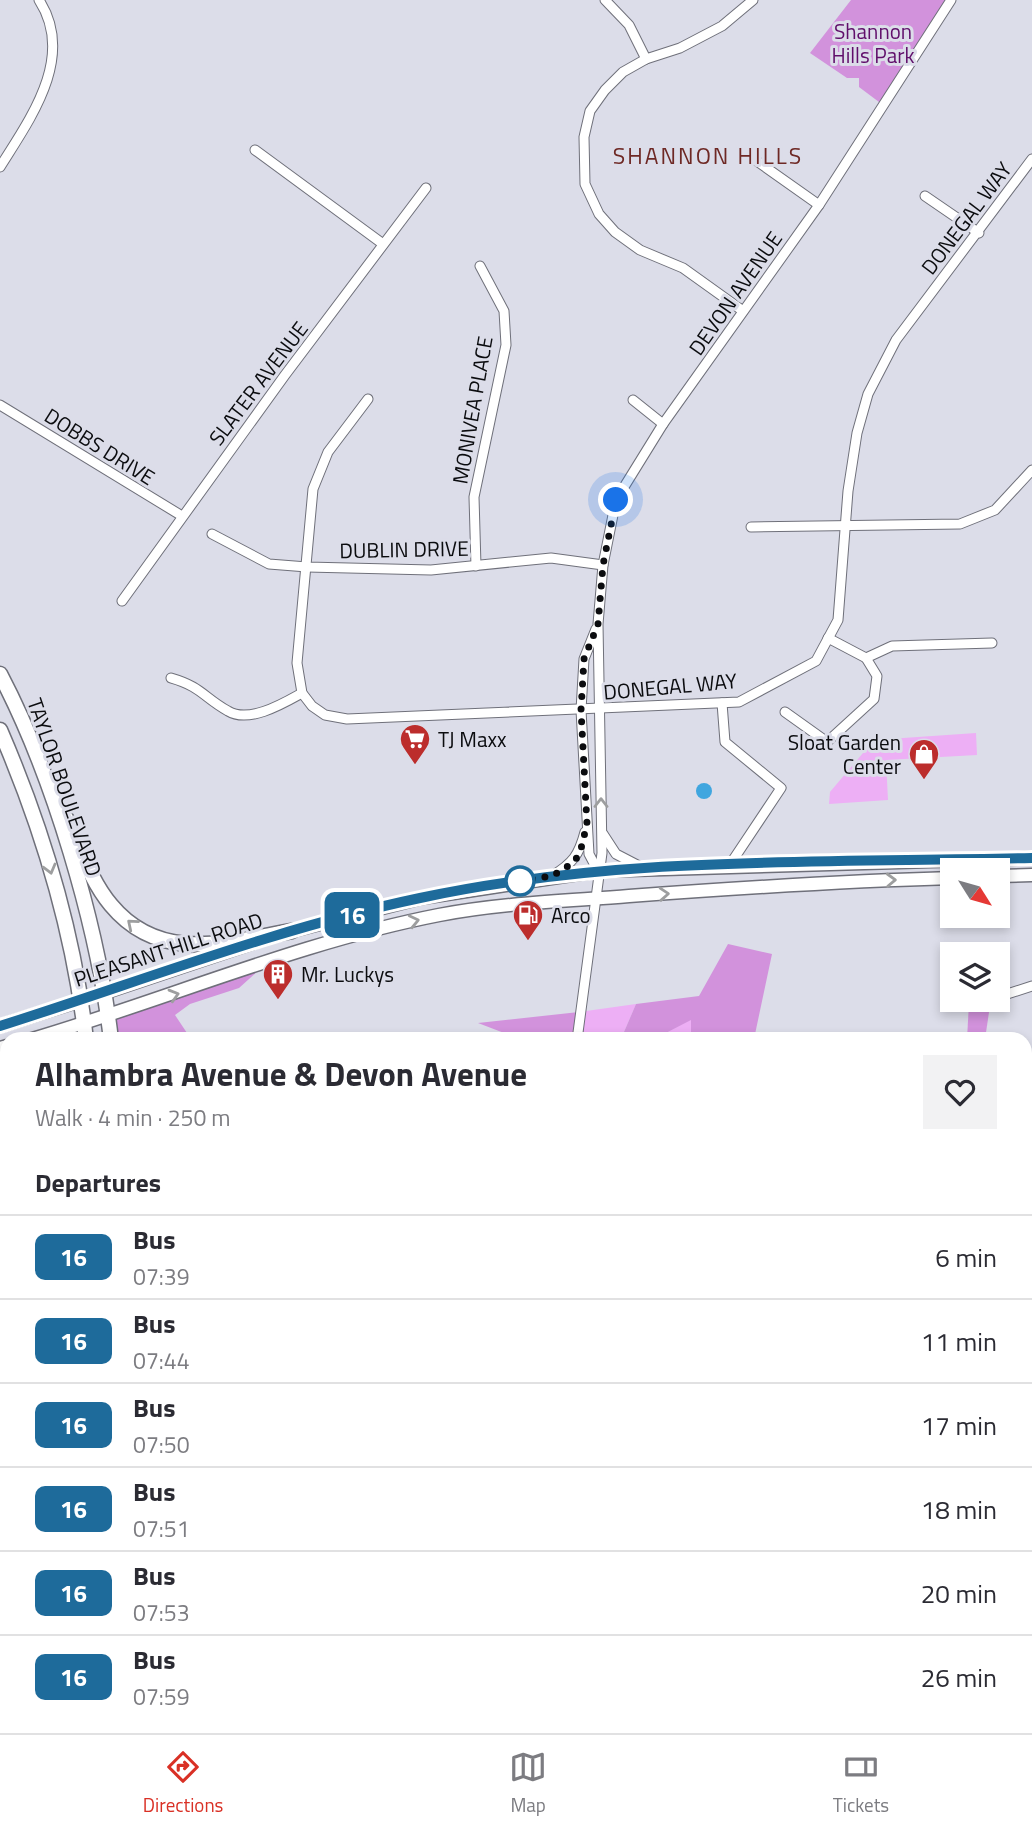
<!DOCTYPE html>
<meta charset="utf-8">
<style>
:root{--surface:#fff;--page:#f2f2f3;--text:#2b2b33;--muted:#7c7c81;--line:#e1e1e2;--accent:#d93025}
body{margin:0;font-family:"Titillium Web",sans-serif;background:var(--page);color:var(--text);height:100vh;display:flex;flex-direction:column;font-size:26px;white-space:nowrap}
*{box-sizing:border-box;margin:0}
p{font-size:23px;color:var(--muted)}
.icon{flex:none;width:38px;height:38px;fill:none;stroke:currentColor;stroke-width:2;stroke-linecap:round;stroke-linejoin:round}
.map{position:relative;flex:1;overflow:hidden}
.panel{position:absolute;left:0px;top:1032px;width:1032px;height:702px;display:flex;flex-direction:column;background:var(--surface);border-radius:21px 21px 0 0;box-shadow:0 4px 10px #0003}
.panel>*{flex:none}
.badge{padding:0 14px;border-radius:10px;font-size:24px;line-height:46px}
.needle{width:46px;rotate:127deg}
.fabs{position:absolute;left:940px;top:858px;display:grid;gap:14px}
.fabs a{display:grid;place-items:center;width:70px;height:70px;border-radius:0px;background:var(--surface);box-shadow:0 4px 10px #0003;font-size:35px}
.you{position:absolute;width:35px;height:35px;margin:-18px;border:5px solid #fff;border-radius:50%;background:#1a73e8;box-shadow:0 0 0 10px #1a73e833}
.map>.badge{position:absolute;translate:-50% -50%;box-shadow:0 0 0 4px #fff}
h2{padding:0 35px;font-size:26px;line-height:63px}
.round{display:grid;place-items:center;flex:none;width:74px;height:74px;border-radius:0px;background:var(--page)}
.summary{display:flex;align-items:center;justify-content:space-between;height:119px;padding:0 35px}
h1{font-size:33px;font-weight:700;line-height:52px}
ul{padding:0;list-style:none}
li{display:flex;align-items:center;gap:21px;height:84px;padding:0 35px;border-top:2px solid var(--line)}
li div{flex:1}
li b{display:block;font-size:26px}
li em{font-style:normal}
li .badge{min-width:77px;font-weight:700;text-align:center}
.dock{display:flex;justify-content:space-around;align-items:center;height:98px;border-top:2px solid var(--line);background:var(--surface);font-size:19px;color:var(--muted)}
.dock a{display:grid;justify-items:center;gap:4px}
.dock .on{color:var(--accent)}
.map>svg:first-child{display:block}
.green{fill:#edaff5}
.forest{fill:#d292dc}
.water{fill:#40a6df}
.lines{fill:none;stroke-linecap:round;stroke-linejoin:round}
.minor-casing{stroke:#6f707a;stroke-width:11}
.secondary-casing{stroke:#6f707a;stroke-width:15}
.primary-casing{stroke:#6f707a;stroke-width:17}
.minor{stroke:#fff;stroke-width:9}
.secondary{stroke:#fff;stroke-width:12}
.primary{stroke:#fff;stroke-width:14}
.oneway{stroke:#9d9e9f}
.line-casing{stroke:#fff;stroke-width:16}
.line{stroke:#1e6b9b;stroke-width:10}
.walk{stroke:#0b0c0f;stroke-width:7;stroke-dasharray:0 12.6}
.stop-dot{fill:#fff;stroke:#1e6b9b;stroke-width:3.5}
.labels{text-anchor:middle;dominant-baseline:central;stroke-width:6;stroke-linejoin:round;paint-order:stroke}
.park-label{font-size:21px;fill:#600f6b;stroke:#dcdde9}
.street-label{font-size:21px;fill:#0b0c0f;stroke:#dcdde9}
.poi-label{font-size:21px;fill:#0b0c0f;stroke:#dcdde9;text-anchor:start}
.neighbourhood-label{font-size:23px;letter-spacing:2px;fill:#6e2824;stroke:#dcdde9}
</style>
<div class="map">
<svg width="1032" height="1733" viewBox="0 0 1032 1733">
<rect width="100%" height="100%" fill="#dcdde9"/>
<g class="green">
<polygon points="976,733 977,755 886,760 888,800 829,804 830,792 874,740"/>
<polygon points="636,1004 621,1039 577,1040 579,1012"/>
<polygon points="692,1019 691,1039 659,1040 659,1036"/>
</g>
<g class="forest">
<polygon points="851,0 951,0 883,105 859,87 859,78 847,78 810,53"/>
<polygon points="728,944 772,954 754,1039 691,1039 691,1020 660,1036 659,1039 621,1039 636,1004 699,996"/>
<polygon points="268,962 239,988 190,1004 175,1015 191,1039 111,1039 108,1014"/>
<polygon points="991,999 985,1039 967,1039 969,1003"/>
<polygon points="579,1012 577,1039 520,1039 478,1023"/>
<polygon points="1026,1107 1032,1111 1032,1158 1026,1154"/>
<polygon points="1026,1264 1032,1270 1032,1382 1026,1374"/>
</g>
<circle class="water" cx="704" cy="791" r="8"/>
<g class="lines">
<g class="minor-casing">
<g id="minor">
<polyline points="605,0 629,25 646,59"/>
<polyline points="255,150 383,244"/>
<polyline points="754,159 819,205"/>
<path d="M0,167C30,119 76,57 39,0"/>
<polyline points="925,196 979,233"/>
<polyline points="743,311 683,268 640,250 615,232 599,214 585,184 584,137 590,111 605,90 623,72 646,59 680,48 722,26 753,0"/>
<polyline points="368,399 328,452 313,489 297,663 302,693 312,706 325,715 347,719 739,702 816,661 838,620 848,491 857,433 868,394 896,340 1032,159"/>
<polyline points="633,400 663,424"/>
<polyline points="0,405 182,516"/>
<polyline points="751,527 960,524 995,510 1032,470"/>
<polyline points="212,534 269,564 307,567 431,570 551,558 603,565"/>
<polyline points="476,566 474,497 506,345 504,311 480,266"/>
<polyline points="122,601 285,375 426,188"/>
<polyline points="596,629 584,659 581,710 589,854 598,871"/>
<polyline points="828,638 866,658 892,646 992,643"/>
<path d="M171,678C202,687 203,697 228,711C249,724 284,703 302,693"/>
<polyline points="722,703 725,742 781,788 729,866"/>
<polyline points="785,712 827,742 874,699 877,676 866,658"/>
<polyline points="603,834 616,854 641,867"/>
<path d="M552,876C573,863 579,855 585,832"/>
<polyline points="998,997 1032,986"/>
<polyline points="577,1040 602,853 598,624 603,565 616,500 663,424 819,205 951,0"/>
<polyline points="0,1553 7,1559"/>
<polyline points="445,1727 464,1729 470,1733"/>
<polyline points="684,1727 685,1733"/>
<polyline points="771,1727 774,1733"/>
<polyline points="371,1733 371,1727"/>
<polyline points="834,1733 847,1727"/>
</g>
</g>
<g class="secondary-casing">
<g id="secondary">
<polyline points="998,876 1032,875"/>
<polyline points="284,933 421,898 598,871 1032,858"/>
<polyline points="104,993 253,943"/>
<polyline points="0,1026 79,1001"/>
<path d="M29,1040C165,1000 300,942 439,915C502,903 566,901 629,896C737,888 844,881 952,878"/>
<polyline points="0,1048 7,1046"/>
</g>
</g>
<g class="primary-casing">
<g id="primary">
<path d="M0,674C53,775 98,926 111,1040"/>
<path d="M0,730C42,827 74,934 86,1040"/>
<path d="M66,818C80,847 90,880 111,905C160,964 227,942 292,931"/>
<polyline points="0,1069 7,1070"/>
<polyline points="184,1727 187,1733"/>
<polyline points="206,1727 209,1733"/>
</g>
</g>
<use href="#minor" class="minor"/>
<use href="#secondary" class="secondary"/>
<use href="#primary" class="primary"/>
</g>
<defs><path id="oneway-chevron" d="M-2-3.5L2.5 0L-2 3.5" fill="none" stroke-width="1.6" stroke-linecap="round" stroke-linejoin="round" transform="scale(1.75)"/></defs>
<g class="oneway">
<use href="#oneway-chevron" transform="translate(601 803) rotate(-90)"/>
<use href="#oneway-chevron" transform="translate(50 869) rotate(75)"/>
<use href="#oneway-chevron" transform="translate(891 880) rotate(-2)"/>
<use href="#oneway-chevron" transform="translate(664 894) rotate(-4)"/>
<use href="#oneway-chevron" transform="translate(414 921) rotate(-13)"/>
<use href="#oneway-chevron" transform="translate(132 924) rotate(-140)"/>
<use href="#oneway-chevron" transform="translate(174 995) rotate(-16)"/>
</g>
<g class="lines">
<g class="line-casing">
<path id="line" d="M0,1026C139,982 277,928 420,898C620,855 828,863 1032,858"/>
</g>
<use href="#line" class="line"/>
<polyline class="walk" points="520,881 552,876 573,863 580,853 587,824 581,710 584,659 598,624 603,565 616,500"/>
</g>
<defs>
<g id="supermarket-pin" transform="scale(1.575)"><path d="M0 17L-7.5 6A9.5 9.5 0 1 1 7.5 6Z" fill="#bc2d2c" stroke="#dcdde9"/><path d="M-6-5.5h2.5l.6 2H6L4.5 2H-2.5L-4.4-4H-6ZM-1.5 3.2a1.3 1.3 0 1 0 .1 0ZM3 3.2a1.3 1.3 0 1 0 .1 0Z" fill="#fff"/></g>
<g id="shop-pin" transform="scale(1.575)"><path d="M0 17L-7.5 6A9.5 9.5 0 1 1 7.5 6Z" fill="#bc2d2c" stroke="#dcdde9"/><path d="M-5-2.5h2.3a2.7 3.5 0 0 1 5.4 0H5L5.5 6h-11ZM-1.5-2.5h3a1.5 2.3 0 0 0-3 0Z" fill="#fff"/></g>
<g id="fuel-pin" transform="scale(1.575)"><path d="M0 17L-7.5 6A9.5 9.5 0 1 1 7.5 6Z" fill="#bc2d2c" stroke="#dcdde9"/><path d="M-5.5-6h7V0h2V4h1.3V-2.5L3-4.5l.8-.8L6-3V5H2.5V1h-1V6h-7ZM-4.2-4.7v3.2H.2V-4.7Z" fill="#fff"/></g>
<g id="building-pin" transform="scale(1.575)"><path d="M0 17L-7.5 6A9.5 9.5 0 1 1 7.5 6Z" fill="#bc2d2c" stroke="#dcdde9"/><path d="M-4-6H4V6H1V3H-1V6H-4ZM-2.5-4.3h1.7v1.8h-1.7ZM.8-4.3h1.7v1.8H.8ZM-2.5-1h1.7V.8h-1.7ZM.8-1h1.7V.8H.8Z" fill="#fff"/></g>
</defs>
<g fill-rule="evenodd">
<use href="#supermarket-pin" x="415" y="739"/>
<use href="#shop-pin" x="924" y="754"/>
<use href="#fuel-pin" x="528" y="915"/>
<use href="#building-pin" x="278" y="974"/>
</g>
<circle class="stop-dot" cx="520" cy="881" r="14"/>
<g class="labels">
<g class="park-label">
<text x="873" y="31">Shannon<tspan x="873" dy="24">Hills Park</tspan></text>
</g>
<g class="street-label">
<text transform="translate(966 218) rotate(-53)">DONEGAL WAY</text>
<text transform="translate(735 293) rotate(-55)">DEVON AVENUE</text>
<text transform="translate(258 383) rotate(-53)">SLATER AVENUE</text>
<text transform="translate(472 410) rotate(-80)">MONIVEA PLACE</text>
<text transform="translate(100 446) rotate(32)">DOBBS DRIVE</text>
<text transform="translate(404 549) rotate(-1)">DUBLIN DRIVE</text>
<text transform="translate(670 686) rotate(-5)">DONEGAL WAY</text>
<text transform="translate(65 787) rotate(71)">TAYLOR BOULEVARD</text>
<text transform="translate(168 949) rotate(-18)">PLEASANT HILL ROAD</text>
</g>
<g class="poi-label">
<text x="438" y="739">TJ Maxx</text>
<text x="901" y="742" text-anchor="end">Sloat Garden<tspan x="901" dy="24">Center</tspan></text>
<text x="551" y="915">Arco</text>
<text x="301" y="974">Mr. Luckys</text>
</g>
<g class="neighbourhood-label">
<text x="708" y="155">SHANNON HILLS</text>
</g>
</g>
</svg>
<div class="fabs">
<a><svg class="needle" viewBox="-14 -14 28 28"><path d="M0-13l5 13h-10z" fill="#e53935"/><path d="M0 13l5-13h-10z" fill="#7c7c81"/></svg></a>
<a><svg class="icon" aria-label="layers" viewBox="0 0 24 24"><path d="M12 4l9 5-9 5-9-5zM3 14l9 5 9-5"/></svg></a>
</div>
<div class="you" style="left:616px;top:500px"></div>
<b class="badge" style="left:352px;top:915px;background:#1e6b9b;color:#fff">16</b>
<section class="panel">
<div class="summary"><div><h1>Alhambra Avenue &amp; Devon Avenue</h1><p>Walk · 4 min · 250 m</p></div><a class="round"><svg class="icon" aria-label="heart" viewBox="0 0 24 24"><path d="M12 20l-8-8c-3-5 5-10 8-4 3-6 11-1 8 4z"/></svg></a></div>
<h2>Departures</h2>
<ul>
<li><span class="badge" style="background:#1e6b9b;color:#fff">16</span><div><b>Bus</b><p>07:39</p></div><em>6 min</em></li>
<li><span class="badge" style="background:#1e6b9b;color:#fff">16</span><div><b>Bus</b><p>07:44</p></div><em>11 min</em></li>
<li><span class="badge" style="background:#1e6b9b;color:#fff">16</span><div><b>Bus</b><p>07:50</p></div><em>17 min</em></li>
<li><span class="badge" style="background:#1e6b9b;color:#fff">16</span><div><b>Bus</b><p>07:51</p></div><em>18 min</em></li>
<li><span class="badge" style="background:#1e6b9b;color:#fff">16</span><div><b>Bus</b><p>07:53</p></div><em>20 min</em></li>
<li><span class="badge" style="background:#1e6b9b;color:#fff">16</span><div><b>Bus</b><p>07:59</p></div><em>26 min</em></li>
</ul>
</section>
</div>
<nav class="dock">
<a class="on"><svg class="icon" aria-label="directions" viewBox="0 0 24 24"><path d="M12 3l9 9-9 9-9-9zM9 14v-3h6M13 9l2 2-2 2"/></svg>Directions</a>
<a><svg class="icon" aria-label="map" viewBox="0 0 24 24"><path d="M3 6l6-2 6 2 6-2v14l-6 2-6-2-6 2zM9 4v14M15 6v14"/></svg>Map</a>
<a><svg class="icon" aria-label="tickets" viewBox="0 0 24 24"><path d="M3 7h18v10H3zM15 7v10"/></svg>Tickets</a>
</nav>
